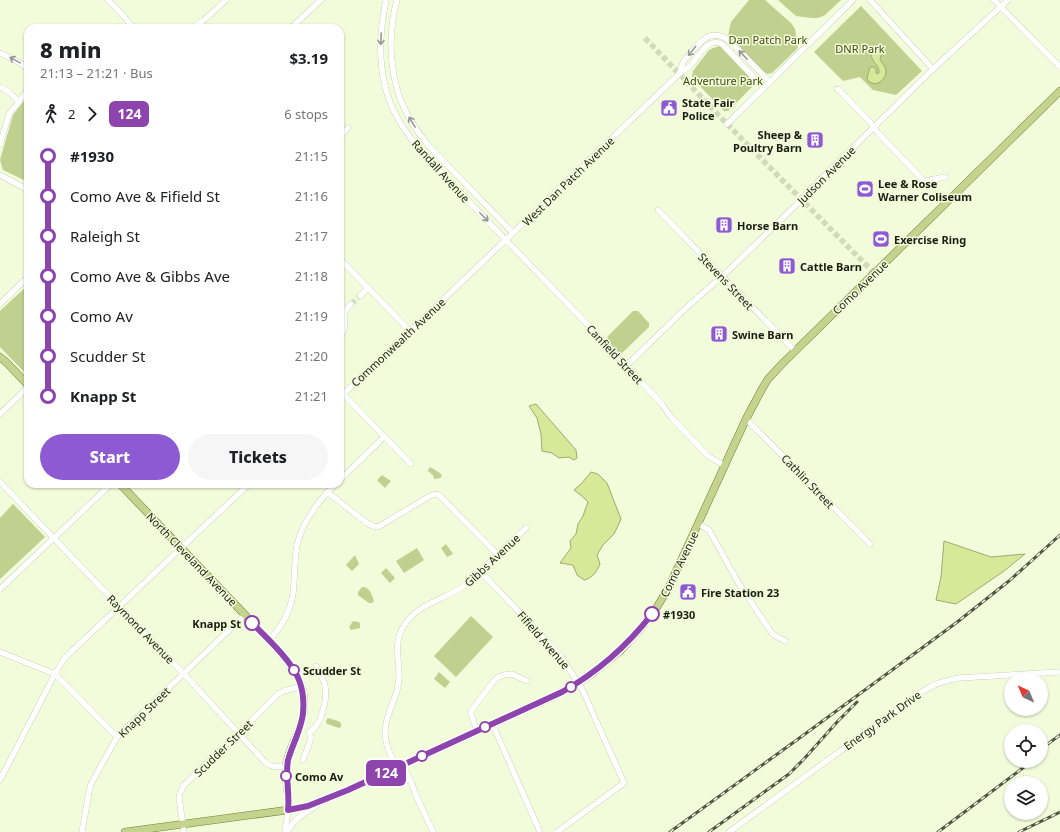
<!DOCTYPE html>
<meta charset="utf-8">
<style>
:root{--surface:#fff;--page:#f6f6f6;--text:#202124;--muted:#757577;--accent:#8e5ad3}
body{margin:0;font-family:"Noto Sans",sans-serif;background:var(--page);color:var(--text);height:100vh;display:flex;flex-direction:column;font-size:15px;white-space:nowrap}
*{box-sizing:border-box;margin:0}
p{font-size:13px;color:var(--muted)}
.icon{flex:none;width:22px;height:22px;fill:none;stroke:currentColor;stroke-width:2;stroke-linecap:round;stroke-linejoin:round}
.map{position:relative;flex:1;overflow:hidden}
.side{position:absolute;left:24px;top:24px;width:320px;height:464px;display:flex;flex-direction:column;background:var(--surface);border-radius:12px;box-shadow:0 1px 3px #0004}
.side>*{flex:none}
.badge{padding:0 8px;border-radius:6px;font-size:14px;line-height:26px}
.needle{width:26px;rotate:316deg}
.tools{position:absolute;left:1004px;top:672px;display:grid;gap:8px}
.tools a{display:grid;place-items:center;width:44px;height:44px;border-radius:50%;background:var(--surface);box-shadow:0 1px 3px #0004;font-size:20px}
.map>.badge{position:absolute;translate:-50% -50%;box-shadow:0 0 0 2px #fff}
.legs{display:flex;align-items:center;gap:6px;height:44px;padding:0 16px;font-size:13px}
.legs p{margin-inline-start:auto}
.summary{display:flex;align-items:center;justify-content:space-between;height:68px;padding:0 16px}
h1{font-size:22px;font-weight:800;line-height:30px}
.primary-button{display:flex;gap:8px;margin-top:auto;padding:8px 16px}
.primary-button a{flex:1;height:46px;border-radius:24px;background:var(--accent);color:#fff;font-size:16px;font-weight:800;line-height:46px;text-align:center}
.primary-button a+a{background:var(--page);color:var(--text)}
ul{padding:0 16px;list-style:none}
li{display:flex;align-items:center;gap:14px;height:40px;font-size:15px}
li i{display:grid;place-items:center;width:6px;height:100%;margin:0 5px;background:currentColor}
li i::after{content:'';width:10px;height:10px;margin:-5px;border:3px solid;border-radius:50%;background:var(--surface)}
li p{margin-inline-start:auto}
li:first-child i{background:linear-gradient(#0000 50%,currentColor 0)}
li:last-child i{background:linear-gradient(currentColor 50%,#0000 0)}
.map>svg:first-child{display:block}
.green{fill:#c0d08f}
.water{fill:#d5e998;stroke:#9dac70}
.lines{fill:none;stroke-linecap:round;stroke-linejoin:round}
.minor-tunnel{stroke:#d2dabc;stroke-width:5.5;stroke-dasharray:5.5 3;stroke-linecap:butt}
.minor-casing{stroke:#b5bd9e;stroke-width:6}
.major-casing{stroke:#708033;stroke-width:8}
.minor{stroke:#fff;stroke-width:5.5}
.major{stroke:#c5d38f;stroke-width:7}
.rail-casing{stroke:#4f5443;stroke-width:3}
.rail{stroke:#f2fbda;stroke-width:1.5;stroke-dasharray:4.5;stroke-linecap:butt}
.oneway{stroke:#989994}
.line-1-casing{stroke:#fff;stroke-width:9}
.line-1{stroke:#8e44ad;stroke-width:6}
.stop-1-dot{fill:#fff;stroke:#8e44ad;stroke-width:2}
.labels{text-anchor:middle;dominant-baseline:central;stroke-width:3;stroke-linejoin:round;paint-order:stroke}
.park-label{font-size:11px;fill:#414d12;stroke:#f2fbda}
.poi-label{font-size:11px;font-weight:bold;fill:#1a1d12;stroke:#f2fbda;text-anchor:start}
.street-label{font-size:11px;fill:#1a1d12;stroke:#f2fbda}
.stop-label{font-size:11px;font-weight:bold;fill:#1a1d12;stroke:#f2fbda;text-anchor:start}
</style>
<div class="map">
<svg width="1060" height="832" viewBox="0 0 1060 832">
<rect width="100%" height="100%" fill="#f2fbda"/>
<g class="green">
<polygon points="749,0 765,0 791,23 795,29 798,48 772,73 768,74 764,73 728,36 731,22"/>
<polygon points="778,0 841,0 825,15 818,18 812,18 796,16"/>
<polygon points="861,6 922,71 896,95 873,90 860,77 843,81 814,52"/>
<polygon points="720,46 754,82 754,85 728,111 724,111 693,79 692,76 693,71 709,50 713,48"/>
<polygon points="23,102 28,106 28,182 3,170 0,160 13,115"/>
<polygon points="28,285 28,376 0,347 0,311"/>
<polygon points="633,311 638,311 649,323 649,327 622,353 618,352 607,340 608,336"/>
<polygon points="430,467 440,473 442,476 440,478 435,479 434,478 433,475 428,471 428,470"/>
<polygon points="382,475 391,481 385,488 377,480"/>
<polygon points="13,504 45,537 0,579 0,518"/>
<polygon points="446,544 453,554 447,557 441,548"/>
<polygon points="417,548 424,560 404,573 396,561"/>
<polygon points="355,555 359,564 352,571 346,565"/>
<polygon points="386,568 395,578 390,583 381,573"/>
<path d="M362,587C370,587 372,595 374,601L372,603H369L358,595V592Z"/>
<polygon points="471,616 493,637 456,677 434,656"/>
<polygon points="353,621 359,622 360,624 360,628 351,630 349,627"/>
<polygon points="439,672 450,682 445,688 434,679"/>
<polygon points="328,718 338,721 341,723 341,727 339,728 327,724 326,722 327,719"/>
</g>
<g class="water">
<path d="M875,48H880C884,52 881,54 880,59C881,62 883,64 885,67C888,76 883,82 875,84L869,82L867,78L870,67H874L876,69V73L877,74L879,73C880,63 864,58 875,48Z"/>
<polygon points="536,404 576,450 577,458 574,460 569,457 559,458 552,453 542,451 541,434 537,418 529,406"/>
<path d="M591,472L598,474L607,483L621,519L614,534L603,545L597,555L600,564C597,571 593,578 584,580L577,575L573,565L560,563L571,548L570,541L576,534L578,524L583,516L588,502L582,496L574,490L582,483Z"/>
<polygon points="944,541 991,557 1025,554 1004,571 956,604 936,600 941,577"/>
</g>
<g class="lines">
<g class="minor-tunnel">
<polyline points="645,38 727,124 874,273"/>
<polyline points="351,304 360,296"/>
</g>
<g class="minor-casing">
<g id="minor">
<polyline points="108,0 118,10 134,28"/>
<path d="M386,0C378,39 377,81 397,117C404,130 414,143 424,155L587,324L662,404L671,417L708,456L725,466"/>
<path d="M397,0C387,36 389,80 407,114C413,125 420,135 428,145L513,233"/>
<polyline points="870,0 933,69"/>
<polyline points="994,0 1060,67"/>
<polyline points="191,28 203,21 226,0"/>
<polyline points="291,28 321,0"/>
<polyline points="0,53 20,63 28,69"/>
<path d="M679,74C681,70 682,66 683,62C686,58 690,54 693,50C704,37 714,29 730,41L770,82"/>
<polyline points="0,87 9,92 19,102 28,89"/>
<polyline points="837,89 839,90 870,122 878,133 924,181 945,177"/>
<polyline points="727,124 853,0"/>
<polyline points="340,137 348,128"/>
<polyline points="0,145 9,114 19,102"/>
<polyline points="0,175 28,190"/>
<polyline points="658,210 795,351"/>
<polyline points="340,259 410,331"/>
<polyline points="360,296 368,288"/>
<polyline points="0,304 28,277"/>
<path d="M340,337C349,326 342,322 345,312C346,309 349,306 351,304"/>
<polyline points="626,366 686,308 729,270 796,205 810,190 933,69 1008,0"/>
<polyline points="343,394 411,464"/>
<path d="M340,397L424,318L679,74C683,71 687,69 690,66C699,57 706,37 722,44L764,88"/>
<polyline points="0,414 28,387"/>
<polyline points="746,419 870,544"/>
<polyline points="340,480 384,437"/>
<path d="M0,482L184,674L264,761C270,767 278,767 286,767"/>
<polyline points="327,492 367,523 373,526 378,527 430,496 436,494 439,495 498,555"/>
<polyline points="699,524 709,530 738,582 771,632 774,635 785,641"/>
<polyline points="481,572 560,655 582,689 624,783 557,832"/>
<polyline points="0,589 111,484"/>
<path d="M269,640C281,628 290,611 293,594C295,578 294,562 297,545C303,520 318,501 336,484"/>
<polyline points="0,652 55,674 117,737"/>
<polyline points="492,723 540,832"/>
<polyline points="477,731 471,714 471,711 493,682 498,677 504,675 512,674 527,681"/>
<path d="M303,760L311,739V737L309,732C321,727 328,698 325,686C324,679 319,673 316,666"/>
<polyline points="0,780 55,674 64,659 73,650 249,484"/>
<polyline points="82,832 89,792 91,784 117,737 245,615"/>
<polyline points="184,832 179,798 180,793 184,785 239,733 278,694 284,691 301,686"/>
<polyline points="285,832 288,810"/>
<path d="M287,832C295,818 304,814 316,806"/>
<path d="M433,832C427,819 421,806 415,793C413,787 410,779 407,773C404,768 398,765 394,760C388,753 385,740 385,732C385,714 398,698 399,679C400,657 391,640 408,620C423,602 449,598 467,584L526,528"/>
<path d="M729,832L920,693C932,685 944,680 959,678L1060,672"/>
</g>
</g>
<g class="major-casing">
<g id="major">
<polyline points="0,357 7,363 28,385"/>
<path d="M120,484L269,640C289,662 309,682 303,715C300,731 291,745 287,761C284,778 290,794 288,810"/>
<polyline points="125,832 288,810 309,806 348,790 477,731 554,696 578,683 593,673 609,660 620,651 643,626 657,607 669,587 746,419 762,389 768,379 783,363 1060,91"/>
</g>
</g>
<use href="#minor" class="minor"/>
<use href="#major" class="major"/>
<g class="rail-casing">
<g id="rail">
<polyline points="1041,749 1060,735"/>
<polyline points="670,832 805,734 956,623 1009,581 1060,535"/>
<polyline points="709,832 789,774 804,759 838,721 857,702"/>
<polyline points="938,832 1032,761"/>
<polyline points="1019,832 1060,812"/>
</g>
</g>
<use href="#rail" class="rail"/>
</g>
<defs><path id="oneway-shaft" d="M-6 0H5M1.5-3L5.5 0L1.5 3" fill="none" stroke-width="1.6" stroke-linecap="round" stroke-linejoin="round"/></defs>
<g class="oneway">
<use href="#oneway-shaft" transform="translate(381 39) rotate(92)"/>
<use href="#oneway-shaft" transform="translate(692 51) rotate(129)"/>
<use href="#oneway-shaft" transform="translate(743 55) rotate(-134)"/>
<use href="#oneway-shaft" transform="translate(15 60) rotate(-151)"/>
<use href="#oneway-shaft" transform="translate(412 122) rotate(-122)"/>
<use href="#oneway-shaft" transform="translate(484 217) rotate(46)"/>
</g>
<g class="lines">
<g class="line-1-casing">
<path id="line-1" d="M252,623C266,637 292,661 299,680C303,690 304,702 303,713C302,727 292,746 288,760C285,777 290,793 288,810L308,806L348,790L562,692C598,672 627,646 652,614"/>
</g>
<use href="#line-1" class="line-1"/>
</g>
<defs>
<g id="civic-square" transform="scale(0.9)"><rect x="-9" y="-9" width="18" height="18" rx="4" fill="#8e5ad3" stroke="#f2fbda"/><path d="M-.6-6.5H3V-4.5H.6V-3L4-1V1h2V6H-6V1h2V-1L-.6-3ZM-1.2 2.5V6h2.4V2.5Z" fill="#fff"/></g>
<g id="building-square" transform="scale(0.9)"><rect x="-9" y="-9" width="18" height="18" rx="4" fill="#8e5ad3" stroke="#f2fbda"/><path d="M-4-6H4V6H1V3H-1V6H-4ZM-2.5-4.3h1.7v1.8h-1.7ZM.8-4.3h1.7v1.8H.8ZM-2.5-1h1.7V.8h-1.7ZM.8-1h1.7V.8H.8Z" fill="#fff"/></g>
<g id="stadium-square" transform="scale(0.9)"><rect x="-9" y="-9" width="18" height="18" rx="4" fill="#8e5ad3" stroke="#f2fbda"/><path d="M0-5a6.5 5 0 1 0 0 10a6.5 5 0 1 0 0-10ZM-3.5-1.8h7v3.6h-7Z" fill="#fff"/></g>
</defs>
<g fill-rule="evenodd">
<use href="#civic-square" x="669" y="108"/>
<use href="#building-square" x="815" y="140"/>
<use href="#stadium-square" x="865" y="189"/>
<use href="#building-square" x="724" y="225"/>
<use href="#stadium-square" x="881" y="239"/>
<use href="#building-square" x="787" y="266"/>
<use href="#building-square" x="719" y="334"/>
<use href="#civic-square" x="688" y="592"/>
</g>
<g class="stop-1-dot">
<circle cx="652" cy="614" r="7"/>
<circle cx="252" cy="623" r="7"/>
<circle cx="294" cy="670" r="5"/>
<circle cx="571" cy="687" r="5"/>
<circle cx="485" cy="727" r="5"/>
<circle cx="422" cy="756" r="5"/>
<circle cx="286" cy="776" r="5"/>
</g>
<g class="labels">
<g class="park-label">
<text x="768" y="39">Dan Patch Park</text>
<text x="860" y="48">DNR Park</text>
<text x="723" y="80">Adventure Park</text>
</g>
<g class="poi-label">
<text x="682" y="102">State Fair<tspan x="682" dy="13">Police</tspan></text>
<text x="802" y="134" text-anchor="end">Sheep &amp;<tspan x="802" dy="13">Poultry Barn</tspan></text>
<text x="878" y="183">Lee &amp; Rose<tspan x="878" dy="13">Warner Coliseum</tspan></text>
<text x="737" y="225">Horse Barn</text>
<text x="894" y="239">Exercise Ring</text>
<text x="800" y="266">Cattle Barn</text>
<text x="732" y="334">Swine Barn</text>
<text x="701" y="592">Fire Station 23</text>
</g>
<g class="street-label">
<text transform="translate(441 171) rotate(48)">Randall Avenue</text>
<text transform="translate(826 175) rotate(-45)">Judson Avenue</text>
<text transform="translate(568 181) rotate(-44)">West Dan Patch Avenue</text>
<text transform="translate(726 281) rotate(46)">Stevens Street</text>
<text transform="translate(860 287) rotate(-44)">Como Avenue</text>
<text transform="translate(398 342) rotate(-43)">Commonwealth Avenue</text>
<text transform="translate(615 354) rotate(47)">Canfield Street</text>
<text transform="translate(808 481) rotate(46)">Cathlin Street</text>
<text transform="translate(192 559) rotate(46)">North Cleveland Avenue</text>
<text transform="translate(492 560) rotate(-43)">Gibbs Avenue</text>
<text transform="translate(679 564) rotate(-64)">Como Avenue</text>
<text transform="translate(141 629) rotate(46)">Raymond Avenue</text>
<text transform="translate(544 640) rotate(49)">Fifield Avenue</text>
<text transform="translate(144 712) rotate(-44)">Knapp Street</text>
<text transform="translate(882 720) rotate(-36)">Energy Park Drive</text>
<text transform="translate(223 748) rotate(-44)">Scudder Street</text>
</g>
<g class="stop-label">
<text x="663" y="614">#1930</text>
<text x="241" y="623" text-anchor="end">Knapp St</text>
<text x="303" y="670">Scudder St</text>
<text x="295" y="776">Como Av</text>
</g>
</g>
</svg>
<div class="tools">
<a><svg class="needle" viewBox="-14 -14 28 28"><path d="M0-13l5 13h-10z" fill="#e53935"/><path d="M0 13l5-13h-10z" fill="#757577"/></svg></a>
<a><svg class="icon" aria-label="locate" viewBox="0 0 24 24"><circle cx="12" cy="12" r="6"/><path d="M12 2v4M12 18v4M2 12h4M18 12h4"/></svg></a>
<a><svg class="icon" aria-label="layers" viewBox="0 0 24 24"><path d="M12 4l9 5-9 5-9-5zM3 14l9 5 9-5"/></svg></a>
</div>
<b class="badge" style="left:386px;top:773px;background:#8e44ad;color:#fff">124</b>
<section class="side">
<div class="summary"><div><h1>8 min</h1><p>21:13 – 21:21 · Bus</p></div><b>$3.19</b></div>
<div class="legs"><svg class="icon" aria-label="walk" viewBox="0 0 24 24"><circle cx="13" cy="4" r="2"/><path d="M13 8l-2 6 4 7M11 14l-3 7M7 12l3-4h3l4 4"/></svg>2<svg class="icon" aria-label="forward" viewBox="0 0 24 24"><path d="M9 5l7 7-7 7"/></svg><b class="badge" style="background:#8e44ad;color:#fff">124</b><p>6 stops</p></div>
<ul>
<li><i style="color:#8e44ad"></i><b>#1930</b><p>21:15</p></li>
<li><i style="color:#8e44ad"></i><span>Como Ave &amp; Fifield St</span><p>21:16</p></li>
<li><i style="color:#8e44ad"></i><span>Raleigh St</span><p>21:17</p></li>
<li><i style="color:#8e44ad"></i><span>Como Ave &amp; Gibbs Ave</span><p>21:18</p></li>
<li><i style="color:#8e44ad"></i><span>Como Av</span><p>21:19</p></li>
<li><i style="color:#8e44ad"></i><span>Scudder St</span><p>21:20</p></li>
<li><i style="color:#8e44ad"></i><b>Knapp St</b><p>21:21</p></li>
</ul>
<div class="primary-button"><a>Start</a><a>Tickets</a></div>
</section>
</div>
